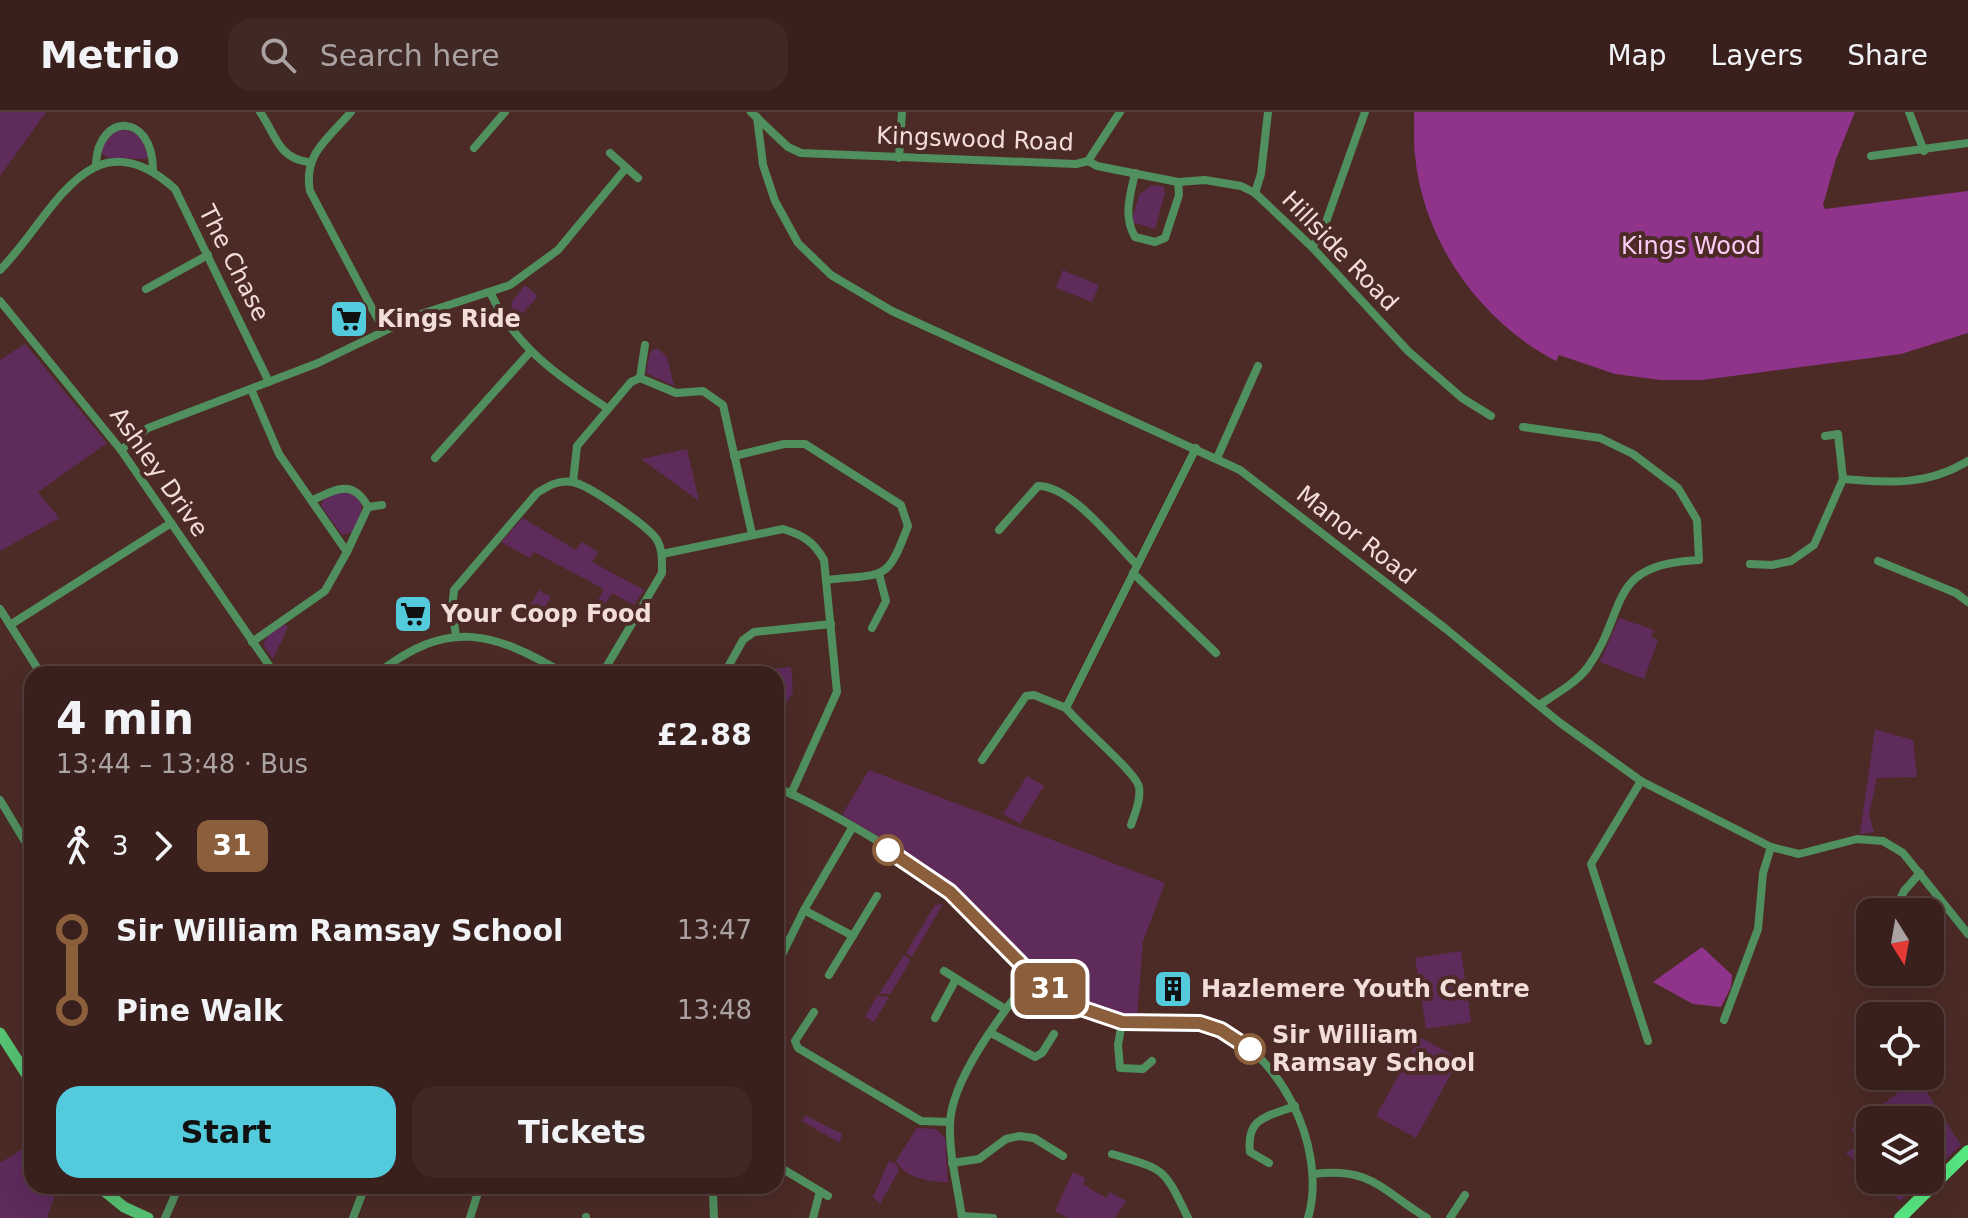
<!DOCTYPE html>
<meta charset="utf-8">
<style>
:root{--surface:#39201c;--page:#402825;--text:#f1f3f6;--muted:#aba3a3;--line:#533e3b;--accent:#54cadd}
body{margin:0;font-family:"DejaVu Sans",sans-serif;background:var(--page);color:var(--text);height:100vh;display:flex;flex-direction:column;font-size:30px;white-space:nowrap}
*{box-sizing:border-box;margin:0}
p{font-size:26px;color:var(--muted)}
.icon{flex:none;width:44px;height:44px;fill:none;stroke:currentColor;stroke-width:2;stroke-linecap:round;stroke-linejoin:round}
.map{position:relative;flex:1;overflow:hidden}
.sheet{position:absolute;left:24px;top:554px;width:760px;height:528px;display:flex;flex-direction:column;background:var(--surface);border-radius:24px;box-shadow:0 8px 32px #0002,0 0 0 2px var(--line)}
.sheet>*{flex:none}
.badge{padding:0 16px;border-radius:12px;font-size:28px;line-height:52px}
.needle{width:52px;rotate:169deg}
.controls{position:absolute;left:1856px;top:786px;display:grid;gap:16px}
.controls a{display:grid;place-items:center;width:88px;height:88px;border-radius:16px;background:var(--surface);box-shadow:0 8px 32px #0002,0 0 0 2px var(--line);font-size:40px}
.map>.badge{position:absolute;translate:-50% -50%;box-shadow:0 0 0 4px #fff}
.legs{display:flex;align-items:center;gap:12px;height:88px;padding:0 32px;font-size:26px}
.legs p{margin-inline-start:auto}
.head{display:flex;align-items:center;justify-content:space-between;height:136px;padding:0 32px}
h1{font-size:44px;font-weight:700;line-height:60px}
.primary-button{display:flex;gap:16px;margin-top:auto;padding:16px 32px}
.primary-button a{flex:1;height:92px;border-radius:24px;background:var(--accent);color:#111;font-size:32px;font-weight:700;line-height:92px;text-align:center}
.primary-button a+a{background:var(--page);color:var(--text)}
ul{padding:0 32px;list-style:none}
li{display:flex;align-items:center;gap:28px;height:80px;font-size:30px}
li i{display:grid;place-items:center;width:12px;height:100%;margin:0 10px;background:currentColor}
li i::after{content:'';width:20px;height:20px;margin:-10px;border:6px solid;border-radius:50%;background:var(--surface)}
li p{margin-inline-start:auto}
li:first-child i{background:linear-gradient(#0000 50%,currentColor 0)}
li:last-child i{background:linear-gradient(currentColor 50%,#0000 0)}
header{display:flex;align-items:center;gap:48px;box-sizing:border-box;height:112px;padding:0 40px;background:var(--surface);border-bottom:2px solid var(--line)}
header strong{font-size:38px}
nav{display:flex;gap:44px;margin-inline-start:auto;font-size:28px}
.search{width:560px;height:72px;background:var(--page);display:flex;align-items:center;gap:20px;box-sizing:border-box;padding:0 28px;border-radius:24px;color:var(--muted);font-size:30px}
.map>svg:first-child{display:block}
.green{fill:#5e2b5b}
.forest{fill:#90348b}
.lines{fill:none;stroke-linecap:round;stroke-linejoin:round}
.minor{stroke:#50905f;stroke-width:8}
.secondary{stroke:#57c374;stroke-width:11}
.primary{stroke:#58ea83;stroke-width:12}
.line-1-casing{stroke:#fff;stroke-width:18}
.line-1{stroke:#8b5e3c;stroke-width:12}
.stop-1-dot{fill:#fff;stroke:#8b5e3c;stroke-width:4}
.labels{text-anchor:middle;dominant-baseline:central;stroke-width:8;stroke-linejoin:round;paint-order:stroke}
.street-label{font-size:24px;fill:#f3ddd9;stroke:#4c2b26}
.park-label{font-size:24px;fill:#fcccf7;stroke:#4c2b26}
.poi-label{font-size:24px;font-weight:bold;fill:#f3ddd9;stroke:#4c2b26;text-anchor:start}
.stop-label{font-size:24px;font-weight:bold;fill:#f3ddd9;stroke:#4c2b26;text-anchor:start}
</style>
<header>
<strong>Metrio</strong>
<div class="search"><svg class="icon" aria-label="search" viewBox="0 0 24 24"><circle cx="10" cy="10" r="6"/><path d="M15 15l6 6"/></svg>Search here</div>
<nav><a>Map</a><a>Layers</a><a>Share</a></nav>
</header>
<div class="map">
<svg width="1968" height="1106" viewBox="0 0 1968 1106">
<rect width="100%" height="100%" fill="#4c2b26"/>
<g class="green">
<polygon points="0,0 46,0 0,64"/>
<polygon points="122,17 139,22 149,44 145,47 108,46 100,40 109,22"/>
<polygon points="1151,73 1164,75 1165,81 1155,117 1131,110 1139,83"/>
<polygon points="1063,158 1099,173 1092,190 1056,176"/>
<polygon points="525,173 538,184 514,211 511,191"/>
<polygon points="25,232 107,331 38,380 59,406 0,439 0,248"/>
<polygon points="657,236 667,245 674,274 646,261 650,240"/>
<polygon points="687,337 699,389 641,347"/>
<path d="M343,378C369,383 363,402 353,420L342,423L321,394L324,386Z"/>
<polygon points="523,406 576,438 582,430 598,440 592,450 644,478 634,493 612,481 598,504 592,500 604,477 534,440 530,446 501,430"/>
<polygon points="539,478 551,485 539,505 527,498"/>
<polygon points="1619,506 1654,518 1651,525 1658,528 1644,567 1600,550"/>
<polygon points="284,512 288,515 273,547 263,533 268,523"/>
<polygon points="791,555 793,580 776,609 776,562 772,557"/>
<polygon points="1875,617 1913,628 1917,665 1877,666 1869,703 1874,720 1860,722"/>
<path d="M869,658L1165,771L1143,829L1137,904C1053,894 1015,827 956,776C922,747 880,726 842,703Z"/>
<polygon points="1027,664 1044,674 1020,712 1003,702"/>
<polygon points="943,792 912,845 906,841 935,793"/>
<polygon points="1461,839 1471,910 1426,917 1415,846"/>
<polygon points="904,843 911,848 890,882 879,882"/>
<polygon points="877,884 889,885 874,910 865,905"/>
<polygon points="1420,925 1459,947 1416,1026 1376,1004"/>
<polygon points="1923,975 1961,1033 1930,1063 1930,1008 1870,1008 1870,1062 1846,1041 1861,1031 1851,1017 1900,979"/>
<polygon points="805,1003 842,1022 840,1031 802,1009"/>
<path d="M917,1016L936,1017L945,1026L948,1071C928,1068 907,1068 896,1049Z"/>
<polygon points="32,1031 32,1074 58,1074 47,1106 0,1106 0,1051"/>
<polygon points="889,1049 895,1051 899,1058 880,1092 873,1085"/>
<polygon points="1073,1060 1085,1066 1084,1073 1106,1086 1110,1080 1126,1089 1115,1106 1068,1106 1055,1099"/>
<polygon points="1877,1068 1924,1068 1900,1089"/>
</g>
<g class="forest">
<path d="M1414,0H1855L1836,47L1823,93L1825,97L1968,79V221L1901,242L1702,268H1661L1615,262L1559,243L1556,249C1481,210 1423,130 1415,43C1413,29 1415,14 1414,0Z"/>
<polygon points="1702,835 1732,863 1731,875 1721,895 1693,892 1653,870"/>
</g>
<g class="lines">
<g class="minor">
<path d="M260,0C276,23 278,46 308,50"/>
<path d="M351,0C328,27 303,42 310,79L384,219"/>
<polyline points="751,0 788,35 801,41 1076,52 1088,49 1120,0"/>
<polyline points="1909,0 1924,39"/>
<polyline points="757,5 763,53 775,89 798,131 831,163 892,199 1240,358 1446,517 1559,610 1641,669 1771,735 1799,742 1857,727 1883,729 1903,741 1968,822"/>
<polyline points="474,36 505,0"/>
<polyline points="610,41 638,66"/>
<polyline points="1871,44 1968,31"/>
<polyline points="899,46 902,0"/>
<polyline points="1088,49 1097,54 1178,70 1205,68 1241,74 1255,81 1312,135 1408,239 1462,286 1491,304"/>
<path d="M96,51C99,1 152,0 153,57"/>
<path d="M1135,61C1130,84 1123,104 1135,125L1155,130L1165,126L1179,83L1178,70"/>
<polyline points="1255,81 1261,62 1268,0"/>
<polyline points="1312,135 1322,121 1365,0"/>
<path d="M0,158C53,105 89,0 175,77L269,270"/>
<polyline points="146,177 208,143"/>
<path d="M490,180C514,234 559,265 607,296"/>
<polyline points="0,189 121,338 275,562"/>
<polyline points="640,266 676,281 703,279 723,293 752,422"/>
<polyline points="251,277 279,342 347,440 325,479 252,530"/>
<path d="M1523,315L1600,326L1633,342L1678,376L1697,408L1699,448C1605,452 1629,497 1588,555C1576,571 1556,582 1539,593"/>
<polyline points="121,338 148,316 318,251 418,203 510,173 558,138 626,56"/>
<path d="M734,344L784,332H805L901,393L908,414C886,472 885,461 826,468"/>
<polyline points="435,346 530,240"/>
<polyline points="1217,346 1258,254"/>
<path d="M1843,367C1889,371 1927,374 1968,349"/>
<polyline points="573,370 577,334 631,270 640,266 645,233"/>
<path d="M313,388C336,377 353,367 368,395L347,440"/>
<polyline points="368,395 382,393"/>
<path d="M999,418L1038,374C1072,374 1113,429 1137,453"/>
<path d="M662,442L783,417C803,423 814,430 824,448L837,580L791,682"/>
<polyline points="1878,449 1956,481 1968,490"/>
<polyline points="1750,452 1772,453 1791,449 1814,433 1843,367 1838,322 1825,324"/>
<polyline points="1133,461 1216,541"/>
<polyline points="0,497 41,562"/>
<polyline points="10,513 171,411"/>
<polyline points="872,516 886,489 879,462"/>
<path d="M456,524L452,496L454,478L537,381C548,374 558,368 572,370C588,372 644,412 655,425C663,435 662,449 662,461L602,562"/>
<path d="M377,562C448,506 492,519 565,562"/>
<polyline points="724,562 743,528 754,520 831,512"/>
<polyline points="982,648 1026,584 1034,583 1066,596"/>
<polyline points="1641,669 1591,752 1648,929"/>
<path d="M776,675C826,697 913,746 952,782C990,817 1023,861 1067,890C1111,918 1157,901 1202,912C1277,929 1329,1035 1308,1106"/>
<polyline points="0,688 32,741"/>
<path d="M1131,713C1135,701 1141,688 1139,675C1136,660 1080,614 1066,596L1196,336"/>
<polyline points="804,798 853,824"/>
<polyline points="1894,800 1904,779 1920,761"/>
<polyline points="776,855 804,798 852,716"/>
<polyline points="944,859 1005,897"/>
<polyline points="829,863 877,784"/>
<polyline points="814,900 795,929 798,936 921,1009 949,1010"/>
<polyline points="935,906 956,867"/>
<polyline points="1724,908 1758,817 1763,761 1771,735"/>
<polyline points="1122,910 1118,933 1120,956 1143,957 1152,949"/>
<polyline points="991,921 1035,945 1042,941 1054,922"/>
<path d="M1112,1042C1165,1058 1163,1054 1188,1106"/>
<polyline points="952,1051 979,1047 1006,1027 1019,1024 1034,1026 1063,1044"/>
<path d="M1269,1051L1250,1040C1246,1005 1267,1005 1295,994"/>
<polyline points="776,1053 828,1084"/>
<path d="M1313,1062C1372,1055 1381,1078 1427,1106"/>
<polyline points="962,1104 993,1106"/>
<polyline points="165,1106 179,1074"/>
<polyline points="353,1106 365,1074"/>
<polyline points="470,1106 480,1074"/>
<polyline points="586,1106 586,1105"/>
<polyline points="714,1106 713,1082 717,1074"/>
<polyline points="813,1106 820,1079"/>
<path d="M962,1106C958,1075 949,1045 950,1013C950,968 1004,899 1032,863"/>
<polyline points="1450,1106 1465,1083"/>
</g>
<g class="secondary">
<polyline points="0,921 32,971"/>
<polyline points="98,1074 124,1095 148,1106"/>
</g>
<polyline class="primary" points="1900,1106 1968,1039"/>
</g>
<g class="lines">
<g class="line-1-casing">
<polyline id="line-1" points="888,738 950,780 1032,863 1069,892 1122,910 1200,911 1221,918 1250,937"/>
</g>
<use href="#line-1" class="line-1"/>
</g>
<defs>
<g id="supermarket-square" transform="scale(2)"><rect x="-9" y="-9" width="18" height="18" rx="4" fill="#54cadd" stroke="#4c2b26"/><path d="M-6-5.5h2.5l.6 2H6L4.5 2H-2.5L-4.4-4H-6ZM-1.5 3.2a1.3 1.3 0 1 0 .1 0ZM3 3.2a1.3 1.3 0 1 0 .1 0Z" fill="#111"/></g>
<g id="building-square" transform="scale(2)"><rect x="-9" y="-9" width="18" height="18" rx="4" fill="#54cadd" stroke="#4c2b26"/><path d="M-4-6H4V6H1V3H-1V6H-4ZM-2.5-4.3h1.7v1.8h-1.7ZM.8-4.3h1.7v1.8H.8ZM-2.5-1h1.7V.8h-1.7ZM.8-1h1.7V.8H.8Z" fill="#111"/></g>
</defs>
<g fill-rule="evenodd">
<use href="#supermarket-square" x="349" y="207"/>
<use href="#supermarket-square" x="413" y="502"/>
<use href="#building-square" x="1173" y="877"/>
</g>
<g class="stop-1-dot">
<circle cx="888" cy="738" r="14"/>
<circle cx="1250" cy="937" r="14"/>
</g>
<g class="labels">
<g class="street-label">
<text transform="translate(975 27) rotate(2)">Kingswood Road</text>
<text transform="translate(1340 139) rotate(46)">Hillside Road</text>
<text transform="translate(234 151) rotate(63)">The Chase</text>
<text transform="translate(159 360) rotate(55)">Ashley Drive</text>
<text transform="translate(1356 423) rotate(38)">Manor Road</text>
</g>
<g class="park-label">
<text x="1691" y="134">Kings Wood</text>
</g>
<g class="poi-label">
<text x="377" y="207">Kings Ride</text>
<text x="441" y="502">Your Coop Food</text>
<text x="1201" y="877">Hazlemere Youth Centre</text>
</g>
<g class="stop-label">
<text x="1272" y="923">Sir William<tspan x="1272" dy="28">Ramsay School</tspan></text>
</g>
</g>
</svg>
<div class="controls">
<a><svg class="needle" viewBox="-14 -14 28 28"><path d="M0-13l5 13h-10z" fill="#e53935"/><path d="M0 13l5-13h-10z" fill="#aba3a3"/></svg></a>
<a><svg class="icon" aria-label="locate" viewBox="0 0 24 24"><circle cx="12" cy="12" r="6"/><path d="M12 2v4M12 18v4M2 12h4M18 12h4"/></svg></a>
<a><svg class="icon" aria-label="layers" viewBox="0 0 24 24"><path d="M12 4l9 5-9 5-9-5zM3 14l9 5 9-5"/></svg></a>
</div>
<b class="badge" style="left:1050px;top:877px;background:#8b5e3c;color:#fff">31</b>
<section class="sheet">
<div class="head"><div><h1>4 min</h1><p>13:44 – 13:48 · Bus</p></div><b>£2.88</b></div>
<div class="legs"><svg class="icon" aria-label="walk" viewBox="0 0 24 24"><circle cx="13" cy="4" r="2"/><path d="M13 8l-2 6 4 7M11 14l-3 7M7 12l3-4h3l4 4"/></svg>3<svg class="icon" aria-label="forward" viewBox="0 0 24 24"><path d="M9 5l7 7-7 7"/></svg><b class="badge" style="background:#8b5e3c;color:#fff">31</b></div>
<ul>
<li><i style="color:#8b5e3c"></i><b>Sir William Ramsay School</b><p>13:47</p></li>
<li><i style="color:#8b5e3c"></i><b>Pine Walk</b><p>13:48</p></li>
</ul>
<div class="primary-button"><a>Start</a><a>Tickets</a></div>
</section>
</div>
